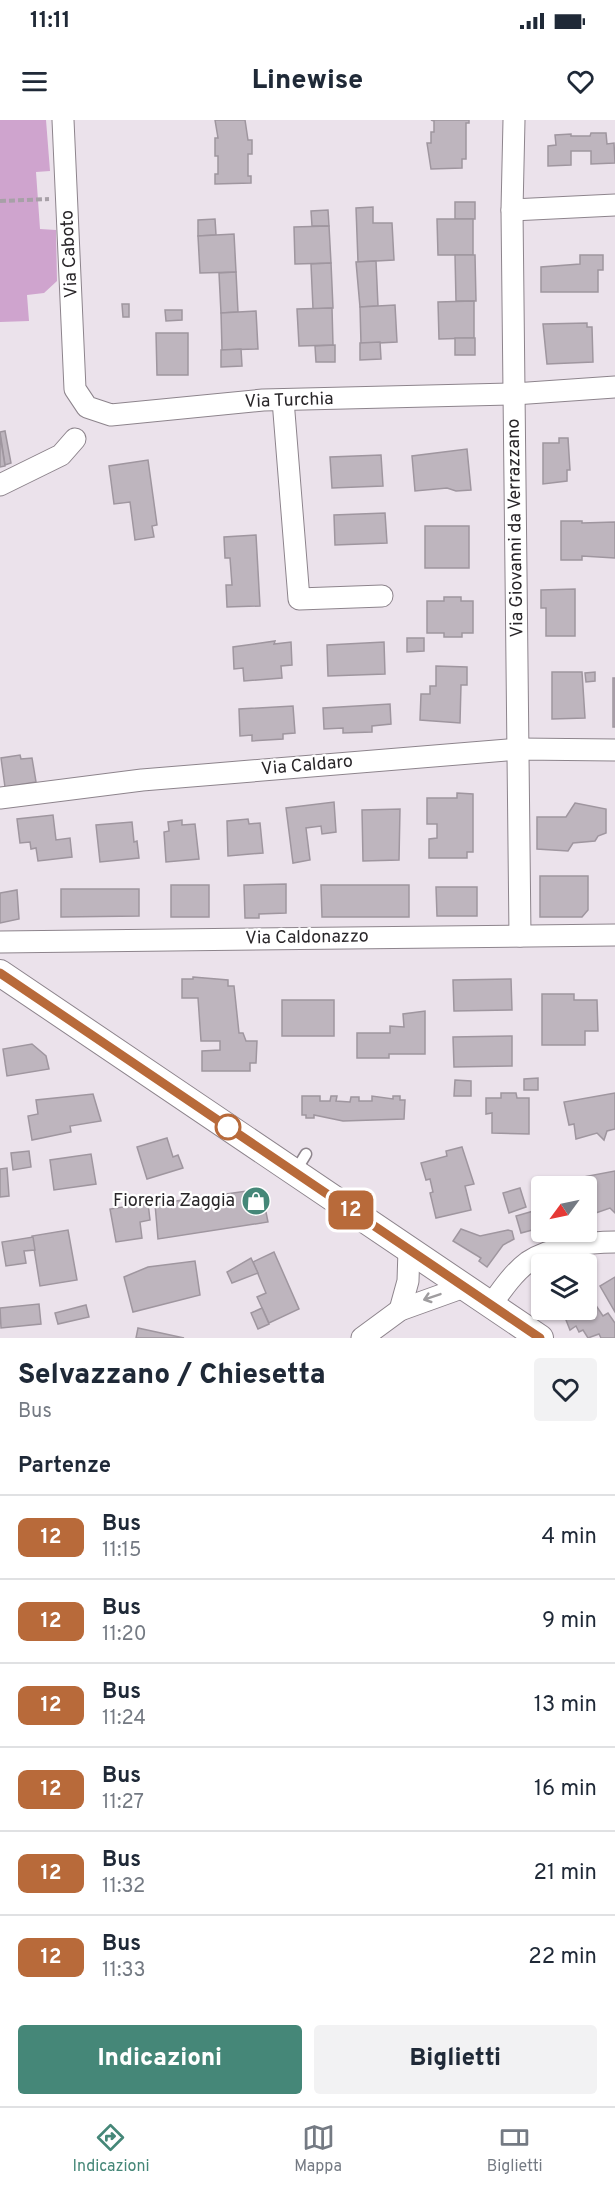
<!DOCTYPE html>
<html lang="it">
<style>
:root{--surface:#fff;--page:#f2f2f3;--text:#1f2937;--muted:#747a83;--line:#e0e1e3;--accent:#458778}
body{margin:0;font-family:Overpass,sans-serif;background:var(--page);color:var(--text);height:100vh;display:flex;flex-direction:column;font-size:22px;white-space:nowrap}
*{box-sizing:border-box;margin:0}
p{font-size:20px;color:var(--muted)}
.icon{flex:none;width:33px;height:33px;fill:none;stroke:currentColor;stroke-width:2;stroke-linecap:round;stroke-linejoin:round}
.map{position:relative;height:1218px;overflow:hidden}
.details{display:flex;flex-direction:column;background:var(--surface);flex:1}
.details>*{flex:none}
.badge{padding:0 12px;border-radius:9px;font-size:21px;line-height:39px}
.needle{width:39px;rotate:237deg}
.fabs{position:absolute;left:531px;top:1056px;display:grid;gap:12px}
.fabs a{display:grid;place-items:center;width:66px;height:66px;border-radius:6px;background:var(--surface);box-shadow:0 2px 4px #0004;font-size:30px}
.map>.badge{position:absolute;translate:-50% -50%;box-shadow:0 0 0 3px #fff}
h2{padding:0 18px;font-size:22px;line-height:54px}
.round{display:grid;place-items:center;flex:none;width:63px;height:63px;border-radius:6px;background:var(--page)}
.summary{display:flex;align-items:center;justify-content:space-between;height:102px;padding:0 18px}
h1{font-size:28px;font-weight:800;line-height:45px}
.button{display:flex;gap:12px;margin-top:auto;padding:12px 18px}
.button a{flex:1;height:69px;border-radius:6px;background:var(--accent);color:#fff;font-size:24px;font-weight:800;line-height:69px;text-align:center}
.button a+a{background:var(--page);color:var(--text)}
ul{padding:0;list-style:none}
li{display:flex;align-items:center;gap:18px;height:84px;padding:0 18px;border-top:2px solid var(--line)}
li div{flex:1}
li b{display:block;font-size:22px}
li em{font-style:normal}
li .badge{min-width:66px;font-weight:700;text-align:center}
.status{display:flex;justify-content:space-between;align-items:center;height:42px;padding:0 30px;background:var(--surface);direction:ltr}
.status svg{height:16px;fill:currentColor}
header{display:flex;justify-content:space-between;align-items:center;height:78px;padding:0 18px;background:var(--surface);font-size:27px;font-weight:800}
.tab-bar{display:flex;justify-content:space-around;align-items:center;height:84px;border-top:2px solid var(--line);background:var(--surface);font-size:16px;color:var(--muted)}
.tab-bar a{display:grid;justify-items:center;gap:3px}
.tab-bar .current{color:var(--accent)}
.map>svg:first-child{display:block}
.green{fill:#cfa4ce}
.building{fill:#beb5be;stroke:#9f969f;stroke-width:1.5}
.lines{fill:none;stroke-linecap:round;stroke-linejoin:round}
.service-casing{stroke:#8d848c;stroke-width:13}
.minor-casing{stroke:#8d848c;stroke-width:23}
.tertiary-casing{stroke:#8d848c;stroke-width:28}
.path{stroke:#a7a0a7;stroke-width:4;stroke-dasharray:6 3;stroke-linecap:butt}
.service{stroke:#fff;stroke-width:10}
.minor{stroke:#fff;stroke-width:21}
.tertiary{stroke:#fff;stroke-width:26}
.oneway{stroke:#9f9d9f}
.line-casing{stroke:#fff;stroke-width:14}
.line{stroke:#b86a3a;stroke-width:9}
.stop-dot{fill:#fff;stroke:#b86a3a;stroke-width:3}
.labels{text-anchor:middle;dominant-baseline:central;stroke-width:4.5;stroke-linejoin:round;paint-order:stroke}
.street-label{font-size:18px;fill:#292629;stroke:#fff}
.poi-label{font-size:18px;fill:#292629;stroke:#fff;text-anchor:end}
</style>
<div class="status"><b>11:11</b><svg viewBox="0 0 49 12"><path d="M0 12V9h3v3zM5 12V6h3v6zM10 12V3h3v9zM15 12V0h3v12zM26 1h20v11H26zM47 4h2v5h-2z"/></svg></div>
<header><svg class="icon" aria-label="menu" viewBox="0 0 24 24"><path d="M4 6h16M4 12h16M4 18h16"/></svg>Linewise<svg class="icon" aria-label="heart" viewBox="0 0 24 24"><path d="M12 20l-8-8c-3-5 5-10 8-4 3-6 11-1 8 4z"/></svg></header>
<div class="map">
<svg width="615" height="1218" viewBox="0 0 615 1218">
<rect width="100%" height="100%" fill="#ebe2eb"/>
<polygon class="green" points="0,0 46,0 50,51 36,52 40,109 56,110 57,161 44,173 27,175 29,201 0,202"/>
<g class="building">
<polygon points="215,0 245,0 248,20 252,20 252,34 248,34 248,56 251,56 251,63 215,64 215,54 218,54 218,36 215,36 215,18 218,18"/>
<polygon points="469,0 469,3 466,3 466,39 462,39 462,48 431,49 427,23 431,23 431,12 434,12 434,1 431,0"/>
<polygon points="591,13 606,13 607,24 614,23 615,43 591,44 591,31 571,31 571,45 548,46 548,26 556,25 555,15 571,14 571,16 590,16"/>
<rect x="455" y="82" width="20" height="17"/>
<polygon points="373,87 373,103 392,103 394,140 358,142 356,88"/>
<polygon points="328,90 329,106 312,106 311,91"/>
<polygon points="215,99 216,115 198,116 198,100"/>
<polygon points="437,99 473,99 473,135 438,135"/>
<polygon points="329,106 331,143 295,144 294,107"/>
<polygon points="234,114 236,152 200,153 198,116"/>
<polygon points="455,135 475,135 476,181 456,181"/>
<polygon points="580,135 603,135 603,150 598,150 598,172 541,172 541,147 580,144"/>
<polygon points="376,141 378,186 360,187 356,142"/>
<polygon points="331,143 333,188 313,189 311,144"/>
<polygon points="236,152 238,192 221,193 219,153"/>
<polygon points="474,181 474,218 439,219 438,182"/>
<polygon points="122,184 129,184 129,197 123,197"/>
<polygon points="395,185 397,222 361,224 360,187"/>
<polygon points="332,188 333,225 299,226 297,189"/>
<polygon points="165,190 182,190 182,200 166,201"/>
<polygon points="256,191 258,229 222,230 221,193"/>
<polygon points="587,203 587,207 592,207 593,242 547,244 543,204"/>
<polygon points="156,213 188,213 188,255 157,255"/>
<rect x="455" y="218" width="20" height="17"/>
<polygon points="380,222 381,239 360,240 360,223"/>
<polygon points="335,225 335,242 316,242 315,226"/>
<polygon points="241,229 242,246 221,247 221,230"/>
<polygon points="5,311 11,343 5,345 0,312"/>
<polygon points="0,315 5,346 0,347"/>
<polygon points="559,318 568,318 570,350 567,350 567,361 543,364 543,323 559,323"/>
<polygon points="467,329 471,370 456,371 447,368 415,371 412,336"/>
<polygon points="381,335 383,366 332,368 330,337"/>
<polygon points="148,340 157,405 152,406 154,417 135,420 130,382 114,384 109,346"/>
<polygon points="385,393 387,423 335,425 334,395"/>
<polygon points="561,401 582,401 582,403 615,402 615,438 582,436 582,440 561,440"/>
<rect x="425" y="406" width="44" height="42"/>
<polygon points="256,415 260,486 227,487 226,465 232,465 230,438 225,438 224,417"/>
<polygon points="575,469 575,516 546,516 546,488 541,488 541,470"/>
<polygon points="444,477 461,477 461,481 473,481 473,513 462,513 462,517 444,517 444,513 427,513 427,481 444,481"/>
<polygon points="407,518 424,518 424,531 407,532"/>
<polygon points="275,521 274,524 291,522 292,545 281,546 282,558 244,561 243,548 234,549 233,527"/>
<polygon points="384,522 385,554 328,556 327,525"/>
<polygon points="436,546 467,547 467,565 461,565 460,603 420,600 421,574 430,574 430,566 436,566"/>
<polygon points="552,552 582,552 585,598 552,599"/>
<polygon points="595,552 595,561 586,562 585,553"/>
<rect x="613" y="558" width="2" height="49"/>
<polygon points="390,584 391,604 372,606 372,612 343,613 343,608 324,609 323,588"/>
<polygon points="293,586 295,613 283,614 283,619 252,621 252,615 240,616 239,589"/>
<polygon points="20,635 21,639 32,638 36,662 5,667 1,638"/>
<polygon points="457,673 473,674 473,732 467,732 467,738 429,738 429,719 437,718 437,704 427,704 427,678 457,678"/>
<polygon points="334,682 336,712 322,714 321,706 306,708 310,740 293,743 286,688"/>
<polygon points="575,683 606,689 606,713 598,716 595,721 573,723 568,731 537,729 537,697 566,697"/>
<polygon points="400,689 399,740 363,741 362,690"/>
<polygon points="53,695 56,720 70,718 72,737 38,741 36,728 31,729 30,722 20,723 17,699"/>
<polygon points="248,699 249,704 260,703 263,733 228,736 227,701"/>
<polygon points="182,700 182,705 195,704 199,739 166,742 164,712 169,711 168,702"/>
<polygon points="132,702 134,722 137,721 139,738 100,742 96,705"/>
<polygon points="540,756 588,756 588,790 582,797 540,797"/>
<polygon points="286,764 286,793 259,794 259,798 245,798 244,765"/>
<rect x="171" y="765" width="38" height="32"/>
<polygon points="321,765 409,765 409,797 322,797"/>
<polygon points="436,767 477,767 477,796 437,796"/>
<polygon points="61,769 139,769 139,796 61,797"/>
<polygon points="17,770 19,799 0,803 0,773"/>
<polygon points="193,857 228,860 228,866 234,866 239,913 243,913 246,921 257,921 256,943 250,943 250,951 202,951 202,931 220,930 220,921 201,921 198,878 182,878 182,859 193,859"/>
<polygon points="511,859 512,890 454,891 453,860"/>
<polygon points="542,874 574,874 574,880 597,880 598,911 585,911 585,925 542,925"/>
<rect x="282" y="880" width="52" height="36"/>
<polygon points="425,891 425,934 389,934 389,938 357,938 357,913 390,913 390,906 404,907 403,894"/>
<polygon points="512,916 512,946 454,947 453,917"/>
<polygon points="32,924 46,936 49,949 7,956 3,929"/>
<polygon points="538,958 538,970 524,970 524,959"/>
<polygon points="455,960 471,961 471,976 454,976"/>
<polygon points="501,973 516,973 517,978 529,978 529,1014 492,1013 492,993 486,994 486,978 501,978"/>
<polygon points="615,973 615,1009 607,1011 604,1020 597,1013 576,1019 574,1004 569,1005 564,982"/>
<polygon points="93,974 101,1001 70,1006 71,1012 32,1020 28,996 38,994 36,980"/>
<polygon points="302,976 320,976 320,981 330,981 331,976 337,976 336,981 350,982 351,977 359,977 359,981 372,981 372,976 393,979 393,976 400,976 400,980 405,980 404,999 343,1001 314,995 314,998 306,998 306,995 302,995"/>
<polygon points="167,1018 173,1037 178,1035 183,1048 147,1059 137,1027"/>
<polygon points="462,1027 474,1064 465,1066 471,1090 436,1098 430,1073 433,1072 430,1059 426,1060 421,1043 447,1036 446,1031"/>
<polygon points="29,1031 31,1047 13,1050 11,1033"/>
<polygon points="91,1034 96,1064 54,1070 50,1040"/>
<polygon points="7,1048 9,1076 0,1077 0,1049"/>
<polygon points="615,1051 615,1093 610,1088 590,1095 586,1066 580,1066 584,1064 583,1057"/>
<polygon points="520,1068 526,1087 509,1093 503,1073"/>
<polygon points="247,1071 266,1092 268,1102 158,1119 155,1084"/>
<polygon points="148,1083 150,1100 140,1102 142,1118 116,1122 110,1089"/>
<polygon points="537,1090 540,1108 521,1113 516,1096"/>
<polygon points="461,1109 480,1116 508,1110 512,1111 514,1119 503,1125 487,1147 479,1141 481,1138 453,1121"/>
<polygon points="68,1110 77,1160 40,1166 32,1116"/>
<polygon points="33,1117 35,1130 24,1131 26,1143 6,1146 2,1122"/>
<polygon points="274,1132 299,1189 269,1203 257,1177 266,1173 253,1142"/>
<polygon points="251,1138 258,1153 232,1163 227,1152"/>
<polygon points="195,1141 200,1175 133,1192 124,1157 148,1147"/>
<polygon points="615,1157 615,1192 600,1166"/>
<polygon points="542,1169 542,1187 540,1188 532,1182"/>
<polygon points="586,1179 589,1184 593,1181 603,1196 608,1193 615,1203 615,1218 601,1218 599,1214 588,1218 583,1210 579,1212 576,1206 570,1210 564,1195 568,1190 586,1190"/>
<polygon points="39,1184 41,1204 1,1208 0,1188"/>
<polygon points="86,1185 89,1197 58,1204 55,1193"/>
<polygon points="262,1188 269,1204 258,1209 251,1193"/>
<polygon points="138,1208 184,1218 136,1218"/>
</g>
<g class="lines">
<g class="service-casing">
<polyline id="service" points="295,1052 306,1034"/>
</g>
<g class="minor-casing">
<g id="minor">
<polyline points="63,0 75,269 87,287 111,295 263,280 514,274 615,267"/>
<polyline points="514,0 512,90 520,816"/>
<polyline points="512,90 615,85"/>
<polyline points="283,280 299,479 382,476"/>
<polyline points="0,365 61,335 75,319"/>
<polyline points="0,678 142,660 519,629 615,630"/>
<polyline points="0,822 615,815"/>
<path d="M491,1185C501,1171 513,1153 528,1142C551,1127 588,1122 615,1122"/>
<polyline points="400,1190 408,1161 409,1130"/>
<polyline points="362,1218 400,1190 464,1167"/>
</g>
</g>
<g class="tertiary-casing">
<polyline id="tertiary" points="0,853 540,1218"/>
</g>
<polyline class="path" points="0,81 49,79"/>
<use href="#service" class="service"/>
<use href="#minor" class="minor"/>
<use href="#tertiary" class="tertiary"/>
</g>
<defs><path id="oneway-shaft" d="M-6 0H5M1.5-3L5.5 0L1.5 3" fill="none" stroke-width="1.6" stroke-linecap="round" stroke-linejoin="round" transform="scale(1.5)"/></defs>
<use class="oneway" href="#oneway-shaft" transform="translate(432 1177) rotate(161)"/>
<g class="lines">
<g class="line-casing">
<polyline id="line" points="0,853 540,1218"/>
</g>
<use href="#line" class="line"/>
</g>
<defs>
<g id="shop-disc" transform="scale(1.5)"><circle r="9.5" fill="#458778" stroke="#fff"/><path d="M-5-2.5h2.3a2.7 3.5 0 0 1 5.4 0H5L5.5 6h-11ZM-1.5-2.5h3a1.5 2.3 0 0 0-3 0Z" fill="#fff"/></g>
</defs>
<g fill-rule="evenodd">
<use href="#shop-disc" x="256" y="1081"/>
</g>
<circle class="stop-dot" cx="228" cy="1007" r="12"/>
<g class="labels">
<g class="street-label">
<text transform="translate(70 134) rotate(-93)">Via Caboto</text>
<text transform="translate(289 281) rotate(-2)">Via Turchia</text>
<text transform="translate(516 408) rotate(-91)">Via Giovanni da Verrazzano</text>
<text transform="translate(307 646) rotate(-5)">Via Caldaro</text>
<text transform="translate(307 818) rotate(-1)">Via Caldonazzo</text>
</g>
<g class="poi-label">
<text x="235" y="1081">Fioreria Zaggia</text>
</g>
</g>
</svg>
<div class="fabs">
<a><svg class="needle" viewBox="-14 -14 28 28"><path d="M0-13l5 13h-10z" fill="#e53935"/><path d="M0 13l5-13h-10z" fill="#747a83"/></svg></a>
<a><svg class="icon" aria-label="layers" viewBox="0 0 24 24"><path d="M12 4l9 5-9 5-9-5zM3 14l9 5 9-5"/></svg></a>
</div>
<b class="badge" style="left:351px;top:1090px;background:#b86a3a;color:#fff">12</b>
</div>
<section class="details">
<div class="summary"><div><h1>Selvazzano / Chiesetta</h1><p>Bus</p></div><a class="round"><svg class="icon" aria-label="heart" viewBox="0 0 24 24"><path d="M12 20l-8-8c-3-5 5-10 8-4 3-6 11-1 8 4z"/></svg></a></div>
<h2>Partenze</h2>
<ul>
<li><span class="badge" style="background:#b86a3a;color:#fff">12</span><div><b>Bus</b><p>11:15</p></div><em>4 min</em></li>
<li><span class="badge" style="background:#b86a3a;color:#fff">12</span><div><b>Bus</b><p>11:20</p></div><em>9 min</em></li>
<li><span class="badge" style="background:#b86a3a;color:#fff">12</span><div><b>Bus</b><p>11:24</p></div><em>13 min</em></li>
<li><span class="badge" style="background:#b86a3a;color:#fff">12</span><div><b>Bus</b><p>11:27</p></div><em>16 min</em></li>
<li><span class="badge" style="background:#b86a3a;color:#fff">12</span><div><b>Bus</b><p>11:32</p></div><em>21 min</em></li>
<li><span class="badge" style="background:#b86a3a;color:#fff">12</span><div><b>Bus</b><p>11:33</p></div><em>22 min</em></li>
</ul>
<div class="button"><a>Indicazioni</a><a>Biglietti</a></div>
</section>
<nav class="tab-bar">
<a class="current"><svg class="icon" aria-label="directions" viewBox="0 0 24 24"><path d="M12 3l9 9-9 9-9-9zM9 14v-3h6M13 9l2 2-2 2"/></svg>Indicazioni</a>
<a><svg class="icon" aria-label="map" viewBox="0 0 24 24"><path d="M3 6l6-2 6 2 6-2v14l-6 2-6-2-6 2zM9 4v14M15 6v14"/></svg>Mappa</a>
<a><svg class="icon" aria-label="tickets" viewBox="0 0 24 24"><path d="M3 7h18v10H3zM15 7v10"/></svg>Biglietti</a>
</nav>
